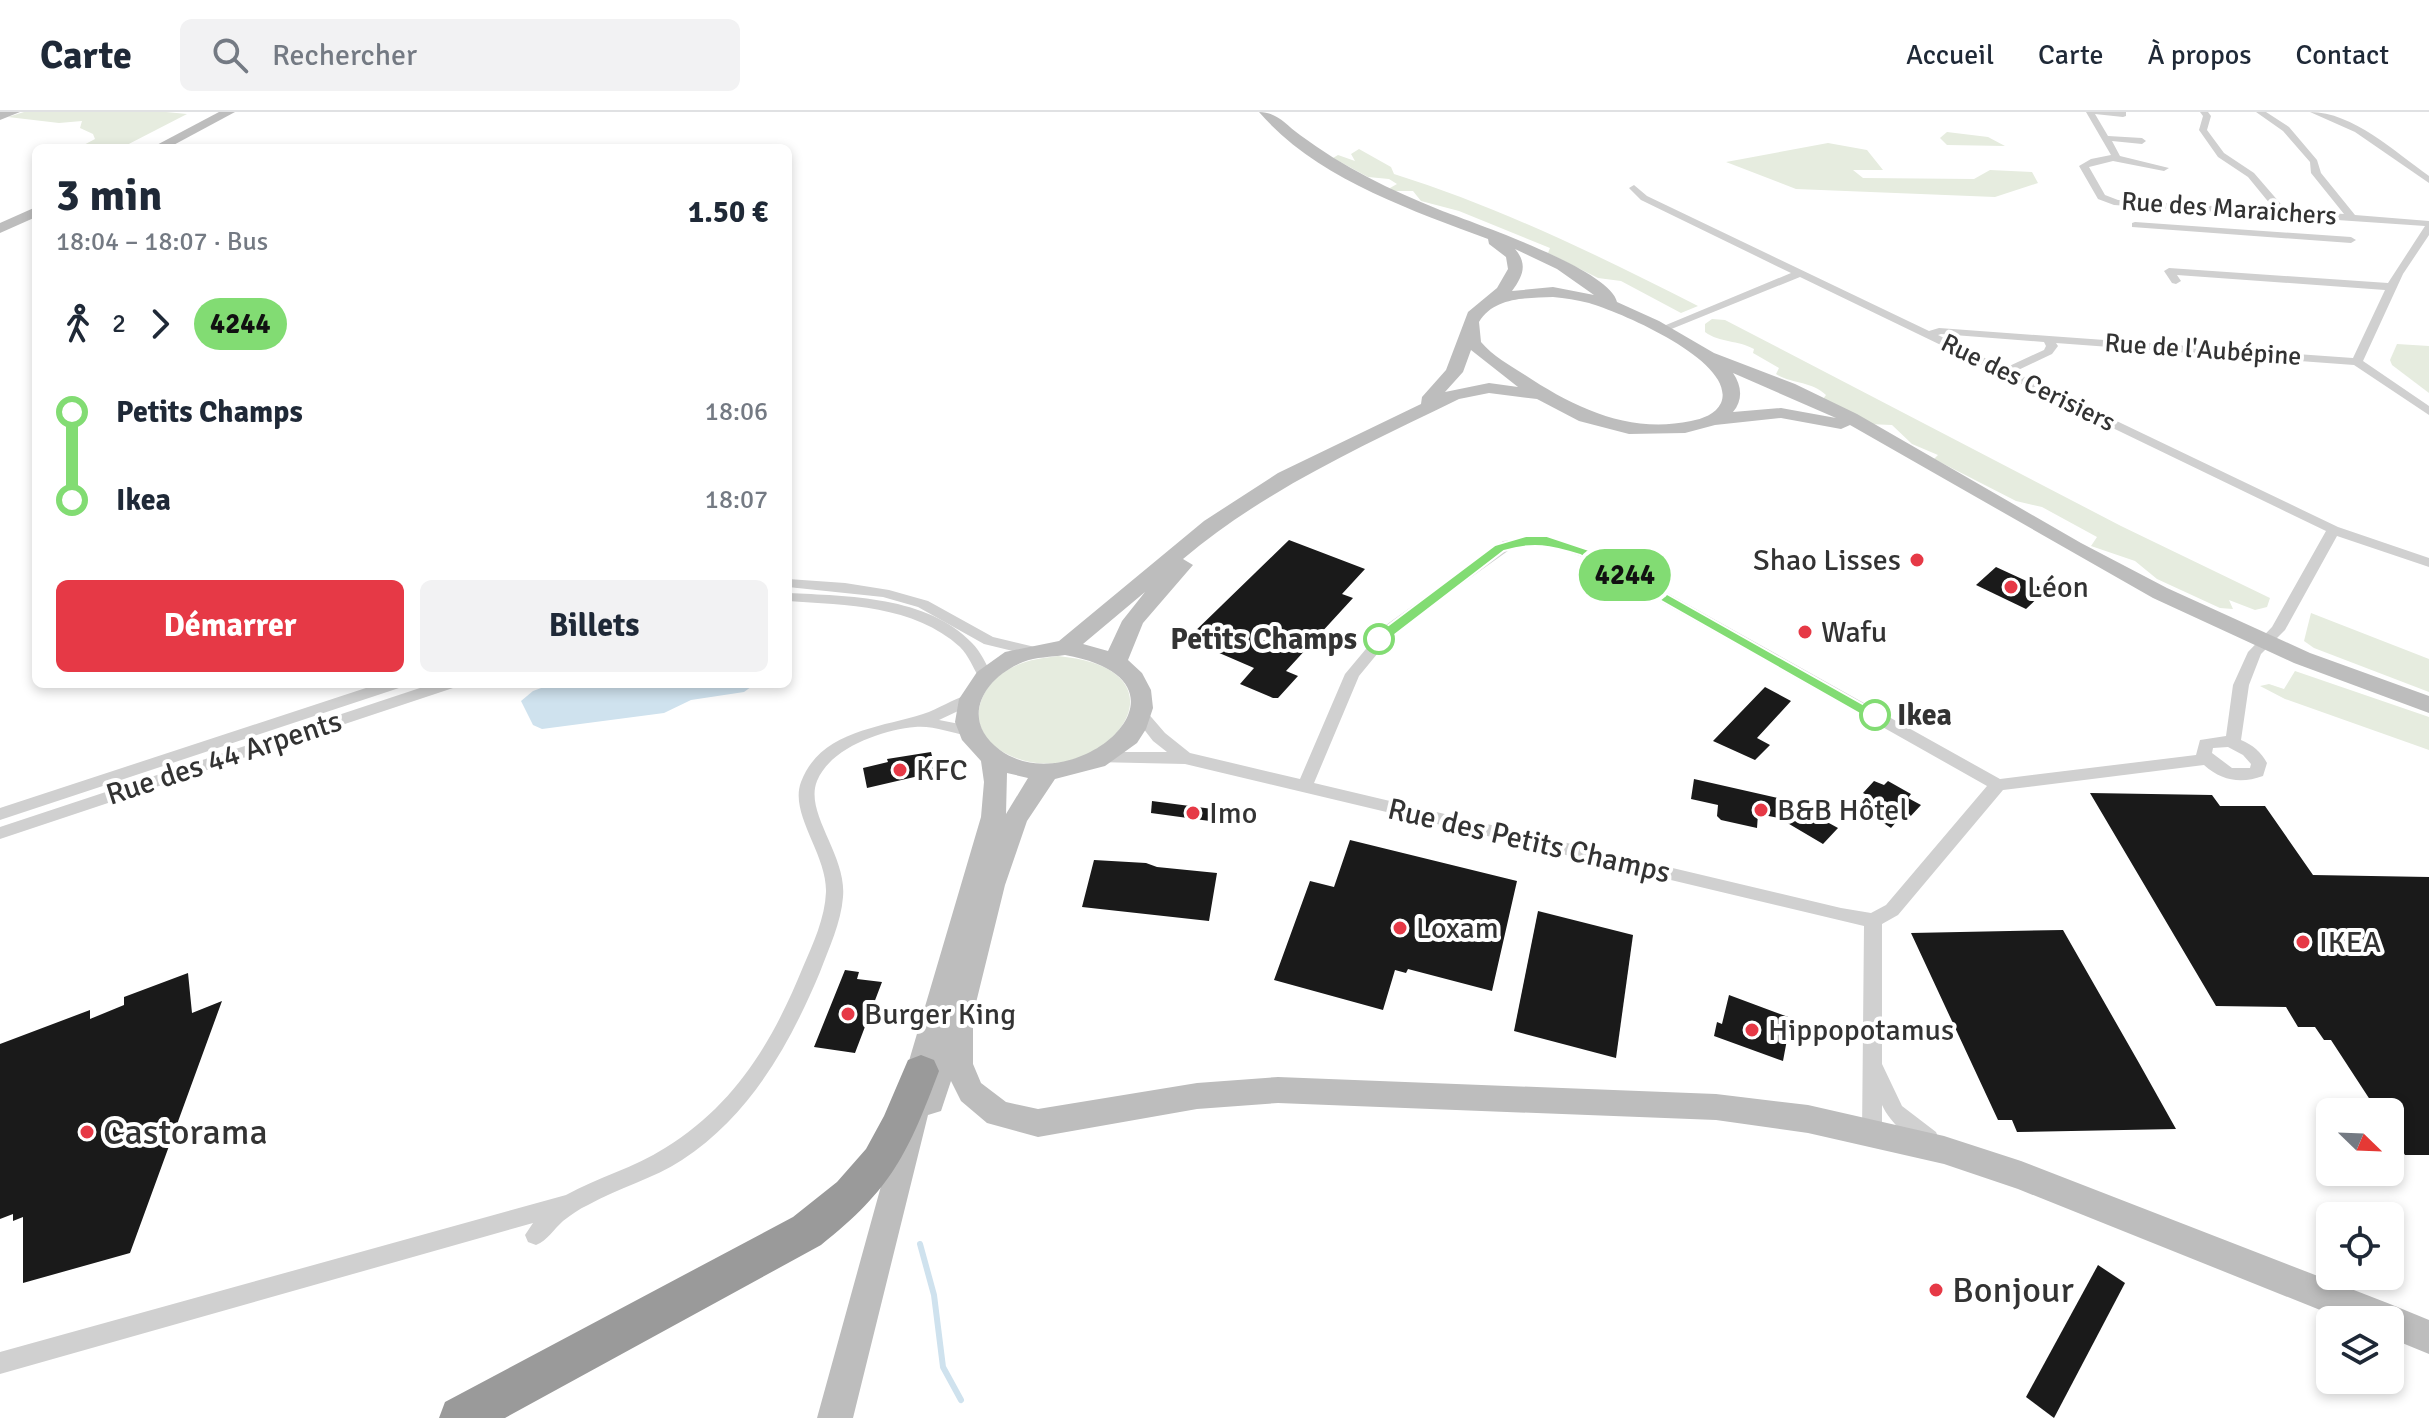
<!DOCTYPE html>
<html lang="fr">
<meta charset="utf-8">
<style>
:root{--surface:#fff;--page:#f2f2f3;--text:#1f2937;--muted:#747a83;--line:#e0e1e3;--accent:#e63946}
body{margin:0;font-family:Signika,sans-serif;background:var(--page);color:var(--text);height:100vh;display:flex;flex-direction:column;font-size:30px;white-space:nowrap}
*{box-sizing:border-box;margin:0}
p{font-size:26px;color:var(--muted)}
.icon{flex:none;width:44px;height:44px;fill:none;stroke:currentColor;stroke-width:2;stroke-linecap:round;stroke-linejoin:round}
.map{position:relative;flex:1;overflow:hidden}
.side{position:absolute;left:32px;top:32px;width:760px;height:544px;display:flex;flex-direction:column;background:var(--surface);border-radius:12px;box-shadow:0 4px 12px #0003}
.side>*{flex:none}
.badge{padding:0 16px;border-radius:26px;font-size:28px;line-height:52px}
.needle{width:52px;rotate:113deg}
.tools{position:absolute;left:2316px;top:986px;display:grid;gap:16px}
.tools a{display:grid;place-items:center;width:88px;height:88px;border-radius:12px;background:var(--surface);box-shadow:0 4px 12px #0003;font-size:40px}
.map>.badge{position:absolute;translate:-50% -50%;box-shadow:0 0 0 4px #fff}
.legs{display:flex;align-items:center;gap:12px;height:88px;padding:0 24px;font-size:26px}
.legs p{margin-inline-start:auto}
.summary{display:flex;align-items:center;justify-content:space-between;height:136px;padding:0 24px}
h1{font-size:44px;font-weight:700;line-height:60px}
.cta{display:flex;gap:16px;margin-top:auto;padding:16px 24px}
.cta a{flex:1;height:92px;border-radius:12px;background:var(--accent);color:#fff;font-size:32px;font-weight:700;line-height:92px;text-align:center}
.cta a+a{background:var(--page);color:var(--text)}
ul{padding:0 24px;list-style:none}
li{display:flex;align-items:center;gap:28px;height:88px;font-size:30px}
li i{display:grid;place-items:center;width:12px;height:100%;margin:0 10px;background:currentColor}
li i::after{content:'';width:20px;height:20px;margin:-10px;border:6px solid;border-radius:50%;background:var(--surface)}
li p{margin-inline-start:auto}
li:first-child i{background:linear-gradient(#0000 50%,currentColor 0)}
li:last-child i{background:linear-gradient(currentColor 50%,#0000 0)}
header{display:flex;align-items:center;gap:48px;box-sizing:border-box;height:112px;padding:0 40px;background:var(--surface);border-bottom:2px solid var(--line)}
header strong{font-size:38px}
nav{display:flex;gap:44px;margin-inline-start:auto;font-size:28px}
.search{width:560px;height:72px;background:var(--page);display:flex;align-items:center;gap:20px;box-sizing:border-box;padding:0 28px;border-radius:12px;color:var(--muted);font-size:30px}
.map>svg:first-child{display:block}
.green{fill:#e6ecdf}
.water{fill:#cfe2ee}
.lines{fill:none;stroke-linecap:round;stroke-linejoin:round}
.stream{stroke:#cfe2ee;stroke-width:6}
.building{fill:#1a1a1a}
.street{fill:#d0d0d0;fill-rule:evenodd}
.secondary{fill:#bdbdbd;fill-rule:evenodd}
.highway{fill:#9a9a9a;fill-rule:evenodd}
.line-1{fill:#82dc73;stroke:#fff;stroke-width:2}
.poi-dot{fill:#e63946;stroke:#fff;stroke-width:3}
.stop-1-dot{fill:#fff;stroke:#82dc73;stroke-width:4}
.labels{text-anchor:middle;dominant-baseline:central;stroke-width:8;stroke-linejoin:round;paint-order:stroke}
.far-street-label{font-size:26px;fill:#333;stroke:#fff}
.poi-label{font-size:30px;fill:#333;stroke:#fff;text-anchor:start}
.stop-label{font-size:30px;font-weight:bold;fill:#333;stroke:#fff;text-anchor:end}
.street-label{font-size:30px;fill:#333;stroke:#fff}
.near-poi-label{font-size:36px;fill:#333;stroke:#fff;text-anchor:start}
</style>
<header>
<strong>Carte</strong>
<div class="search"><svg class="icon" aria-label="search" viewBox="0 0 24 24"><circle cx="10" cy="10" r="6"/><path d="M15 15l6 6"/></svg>Rechercher</div>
<nav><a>Accueil</a><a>Carte</a><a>À propos</a><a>Contact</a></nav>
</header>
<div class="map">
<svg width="2429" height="1306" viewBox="0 0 2429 1306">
<rect width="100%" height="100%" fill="#fff"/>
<g class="green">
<polygon points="24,0 166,0 187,2 121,36 78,36 95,27 93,22 80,16 82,9 59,11 8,5"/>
<polygon points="1947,20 1988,25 2005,34 1947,33 1940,26"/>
<polygon points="1828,31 1867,38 1883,58 1853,58 1863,66 1974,67 1990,58 2032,60 2038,71 1995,85 1796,77 1726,50"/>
<path d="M1359,37L1391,55L1394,62C1499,95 1600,144 1698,194L1681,201L1621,169L1598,166L1548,141L1550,136L1459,99L1421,89L1413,79H1392L1390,76L1397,72L1389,67L1368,65L1333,46L1338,43L1355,49L1351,42Z"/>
<path d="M1712,207L1725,208L2121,414L2270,486L2267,495L2255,498L2229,488L2233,497L2220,496L2157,467L2135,449L2091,434L2097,425L2042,395L2016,389L1934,347L1938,343L1912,332L1892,313L1868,312L1823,287L1826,283C1812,269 1792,272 1776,262L1779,256L1753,241L1754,237C1738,228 1720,231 1705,220V212Z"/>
<polygon points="2397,232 2429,234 2429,281 2392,253 2390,248"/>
<polygon points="2311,501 2429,547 2429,580 2314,536 2304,529"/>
<path d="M1058,544C1210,559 1088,694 1000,638C964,615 978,573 1011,556C1026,548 1042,546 1058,544Z"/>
<polygon points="2295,559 2429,605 2429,638 2285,587 2260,574 2269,572 2284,577"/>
</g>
<polygon class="water" points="552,572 755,572 744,580 691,588 664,601 542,617 533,613 521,589 533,579"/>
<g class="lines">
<polyline class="stream" points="920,1132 934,1183 943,1255 961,1288"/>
</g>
<g class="building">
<polygon points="1289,428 1365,457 1342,482 1353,486 1286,559 1298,564 1278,586 1273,586 1240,572 1254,556 1187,527"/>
<polygon points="1996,455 2046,478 2026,497 1976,473"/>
<polygon points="1765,575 1791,589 1757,626 1770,633 1755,648 1713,629"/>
<polygon points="931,640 936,660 867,676 863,656 888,650 887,647"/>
<polygon points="1694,667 1787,688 1838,716 1823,732 1779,706 1758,702 1757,716 1721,708 1717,704 1718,693 1691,687"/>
<polygon points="1874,669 1884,673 1888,669 1911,682 1908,686 1921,693 1908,707 1902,703 1891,716 1861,696 1871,685 1863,681"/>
<polygon points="2090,681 2212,683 2220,694 2265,694 2313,763 2429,765 2429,1043 2405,1043 2390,1019 2390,1000 2378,1000 2331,928 2324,928 2315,915 2298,915 2286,895 2216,894"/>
<polygon points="1152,689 1220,698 1217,710 1151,701"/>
<polygon points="1350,728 1517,769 1492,879 1408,857 1406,861 1395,858 1383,898 1274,868 1310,769 1334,775"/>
<polygon points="1094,748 1146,751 1157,755 1217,761 1209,809 1082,795"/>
<polygon points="1538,799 1633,823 1616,946 1514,919"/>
<polygon points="2063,818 2139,951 2176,1017 2017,1020 2012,1008 1998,1008 1911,821"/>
<polygon points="845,858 859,860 857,867 882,870 855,941 814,935"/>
<polygon points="188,861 192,901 222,889 130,1141 23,1171 23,1105 13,1109 13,1102 0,1107 0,932 90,898 90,907 124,893 124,885"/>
<polygon points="1729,883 1791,906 1783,949 1714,924 1717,910 1722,912"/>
<polygon points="2098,1153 2125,1171 2054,1306 2026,1285"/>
</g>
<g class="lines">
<g class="street">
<path d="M2086,0H2126V4L2123,5L2095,2L2108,24L2142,26L2146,29L2142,32L2112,29L2120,44L2169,56L2164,59L2113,49L2089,55L2105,83L2118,88L2275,98L2248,65L2218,45L2199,18L2203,4L2200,0H2208L2211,4L2207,18L2224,41L2254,61L2286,98L2344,102L2311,61L2310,50L2283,19L2256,0H2266L2289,15L2317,48L2321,61L2355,103L2429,109V123L2403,162L2363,249L2429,294V303L2354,253L2056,231L2058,234L2052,242L2014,260L2338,415L2429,446V455L2337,424L2285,518L2261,542L2249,573L2241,628C2253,633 2261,640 2267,651L2263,664C2241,672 2222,669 2204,653L2003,678L1898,803L1882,812V952L1902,994L1936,1020L1939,1027L1936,1034L1929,1036C1911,1029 1890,1011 1882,993V1023L1879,1029L1872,1032L1865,1029L1862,1023L1864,814L1185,652L1095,650L1093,646L1095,642L1101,640H1167L1153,629L1136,607L1133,603L1141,598L1146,599L1165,621L1190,641L1300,667L1345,562L1386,513L1503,429L1547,424L1590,438L2000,667L2196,643L2200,628L2226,624L2233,573L2248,540L2272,515L2326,419L1800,165L1664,220L1654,218L1791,161L1641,88L1629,76L1634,73L1647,84L1929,219L1939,216L2353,246L2385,178L2177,163L2181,169L2176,172L2172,171L2164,159L2169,156L2388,171L2425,114L2114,93L2098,87L2079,54L2091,47L2111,43ZM1941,222L2044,230L2046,234L2044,238L2005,256L1938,223ZM1546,432L1580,444L1987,674L1886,793L1871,801L1841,796L1314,671L1359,564L1396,519L1512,436ZM2228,635L2243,643L2251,652L2250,656H2232L2212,641L2213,636Z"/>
<path d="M2310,0C2353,0 2395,40 2429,64V71L2355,20Z"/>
<polygon points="2135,110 2351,125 2356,128 2351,131 2132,115 2132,111"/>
<polygon points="788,467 845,471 889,478 928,489 993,525 1039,536 1041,539 1034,544 984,532 918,495 883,485 788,475"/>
<path d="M788,481C847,484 928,484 972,531C981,540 986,552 992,563L990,567H980C973,556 969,544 960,535C914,493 846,493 788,489Z"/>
<polygon points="378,572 402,572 399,576 0,708 0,696"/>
<polygon points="432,572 456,572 453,576 0,727 0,715"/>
<path d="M968,583L976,588L973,592L939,608L975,615L977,619L975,623L969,624C953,621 931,613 915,615C883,618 831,635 817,669C804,701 847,743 843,785C841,811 829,836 820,860C789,934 750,1003 682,1048C653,1067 618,1076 588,1093C579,1097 571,1103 563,1109C553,1118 548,1128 536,1133L528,1130L525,1123L533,1111L0,1262V1240L566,1083C598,1065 634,1056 665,1036C735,993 773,929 803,855C813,832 825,806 826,780C827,742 789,702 801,670C820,619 879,616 923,602C939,597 952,587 968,583Z"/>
</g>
<g class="secondary">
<polygon points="0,0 20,0 0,8"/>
<polygon points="219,0 235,0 168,36 151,36"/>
<path d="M1259,0C1277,0 1285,12 1300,23C1343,55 1390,78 1440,98C1473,111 1610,157 1617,190L1659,209L1714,241L1795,272L1857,302L2081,431L2167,476L2310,541L2429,584V601L2294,551L2153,486L1850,313L1841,317L1781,306L1715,313L1685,321L1629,322L1579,309L1537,287L1489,281L1459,287C1363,334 1266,377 1183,447L1193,453L1143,511L1128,548L1142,561L1151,578L1153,596L1146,617L1137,631L1105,654L1055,667L1027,709L1005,773L973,903V952L981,971L1006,990L1038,997L1197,971L1278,965L1716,982L1808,993L1944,1024L2021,1049L2390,1192L2429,1208V1242L2390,1226V1208H2345L2018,1077L1944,1052L1808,1021L1716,1008L1278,991L1197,997L1038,1025L987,1011L961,989L951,969L941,999L928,1003L853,1306H817L894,1027L906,959L981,705L984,670L981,649L962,628L955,610L959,587L977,560L1005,540L1059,529L1204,409L1278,361L1421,292L1422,285L1446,258L1468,200L1497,176L1508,157L1506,145L1489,132L1488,127C1409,97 1316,66 1259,0ZM1515,137L1557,157L1594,183L1553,175L1512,179C1523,164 1528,152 1515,137ZM1553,185C1565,186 1577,188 1589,191C1620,200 1738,250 1721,291C1716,302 1702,307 1691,309C1629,322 1575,296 1525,263C1509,253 1493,244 1481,230L1479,210C1494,185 1527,186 1553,185ZM1471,238L1518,275L1489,271L1445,280L1463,260ZM1733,261L1836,306L1781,296L1733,300C1743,288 1742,274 1733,261ZM1145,480L1122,509L1108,539L1083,532ZM1065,543C1214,570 1074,692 1000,638C959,608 983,566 1023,550C1036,545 1051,545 1065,543ZM1007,661L1028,666L1006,702Z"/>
<polygon points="36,95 36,105 0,121 0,111"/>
</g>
<path class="highway" d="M921,943L934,948L939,959C908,1041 892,1077 821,1133L505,1306H439L445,1290L793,1105L837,1070L866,1037L884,1004L908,948Z"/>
</g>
<path class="line-1" d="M1526,424H1547L1589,438L1882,603L1880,607H1869L1580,443C1551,434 1533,430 1504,439L1384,531H1374V524L1495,433Z"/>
<g class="poi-dot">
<circle cx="1917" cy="448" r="8"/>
<circle cx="2011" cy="475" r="8"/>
<circle cx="1805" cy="520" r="8"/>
<circle cx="900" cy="658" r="8"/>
<circle cx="1761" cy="698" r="8"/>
<circle cx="1193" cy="701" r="8"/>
<circle cx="1400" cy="816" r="8"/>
<circle cx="2303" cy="830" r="8"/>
<circle cx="848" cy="902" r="8"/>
<circle cx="1752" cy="918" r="8"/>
<circle cx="87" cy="1020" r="8"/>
<circle cx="1936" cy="1178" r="8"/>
</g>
<g class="stop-1-dot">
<circle cx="1379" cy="527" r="14"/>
<circle cx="1875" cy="603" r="14"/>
</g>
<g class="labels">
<g class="far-street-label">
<text transform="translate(2229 97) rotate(4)">Rue des Maraichers</text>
<text transform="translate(2203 238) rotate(4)">Rue de l'Aubépine</text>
<text transform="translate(2028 271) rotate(26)">Rue des Cerisiers</text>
</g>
<g class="poi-label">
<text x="1901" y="448" text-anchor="end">Shao Lisses</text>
<text x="2027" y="475">Léon</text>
<text x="1821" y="520">Wafu</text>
<text x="916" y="658">KFC</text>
<text x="1777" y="698">B&amp;B Hôtel</text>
<text x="1209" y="701">Imo</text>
<text x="1416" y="816">Loxam</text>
<text x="2319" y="830">IKEA</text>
<text x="864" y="902">Burger King</text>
<text x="1768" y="918">Hippopotamus</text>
</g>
<g class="stop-label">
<text x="1357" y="527">Petits Champs</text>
<text x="1897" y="603" text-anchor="start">Ikea</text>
</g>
<g class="street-label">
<text transform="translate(224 646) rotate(-18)">Rue des 44 Arpents</text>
<text transform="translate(1529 729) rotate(13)">Rue des Petits Champs</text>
</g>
<g class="near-poi-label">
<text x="103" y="1020">Castorama</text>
<text x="1952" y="1178">Bonjour</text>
</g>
</g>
</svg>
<div class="tools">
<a><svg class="needle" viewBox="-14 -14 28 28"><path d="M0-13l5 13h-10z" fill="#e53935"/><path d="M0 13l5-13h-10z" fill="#747a83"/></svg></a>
<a><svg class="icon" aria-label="locate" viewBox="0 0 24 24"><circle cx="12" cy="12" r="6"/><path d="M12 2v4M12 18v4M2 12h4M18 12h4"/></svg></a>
<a><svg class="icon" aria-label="layers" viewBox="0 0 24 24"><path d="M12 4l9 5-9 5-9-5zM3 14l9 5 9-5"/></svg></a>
</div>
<b class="badge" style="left:1625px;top:463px;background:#82dc73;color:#111">4244</b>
<section class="side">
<div class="summary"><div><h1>3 min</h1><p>18:04 – 18:07 · Bus</p></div><b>1.50 €</b></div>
<div class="legs"><svg class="icon" aria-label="walk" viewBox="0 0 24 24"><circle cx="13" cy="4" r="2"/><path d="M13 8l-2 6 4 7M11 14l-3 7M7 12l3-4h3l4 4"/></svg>2<svg class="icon" aria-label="forward" viewBox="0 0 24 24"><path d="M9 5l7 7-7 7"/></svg><b class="badge" style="background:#82dc73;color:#111">4244</b></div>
<ul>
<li><i style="color:#82dc73"></i><b>Petits Champs</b><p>18:06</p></li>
<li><i style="color:#82dc73"></i><b>Ikea</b><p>18:07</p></li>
</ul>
<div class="cta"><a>Démarrer</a><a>Billets</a></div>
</section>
</div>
